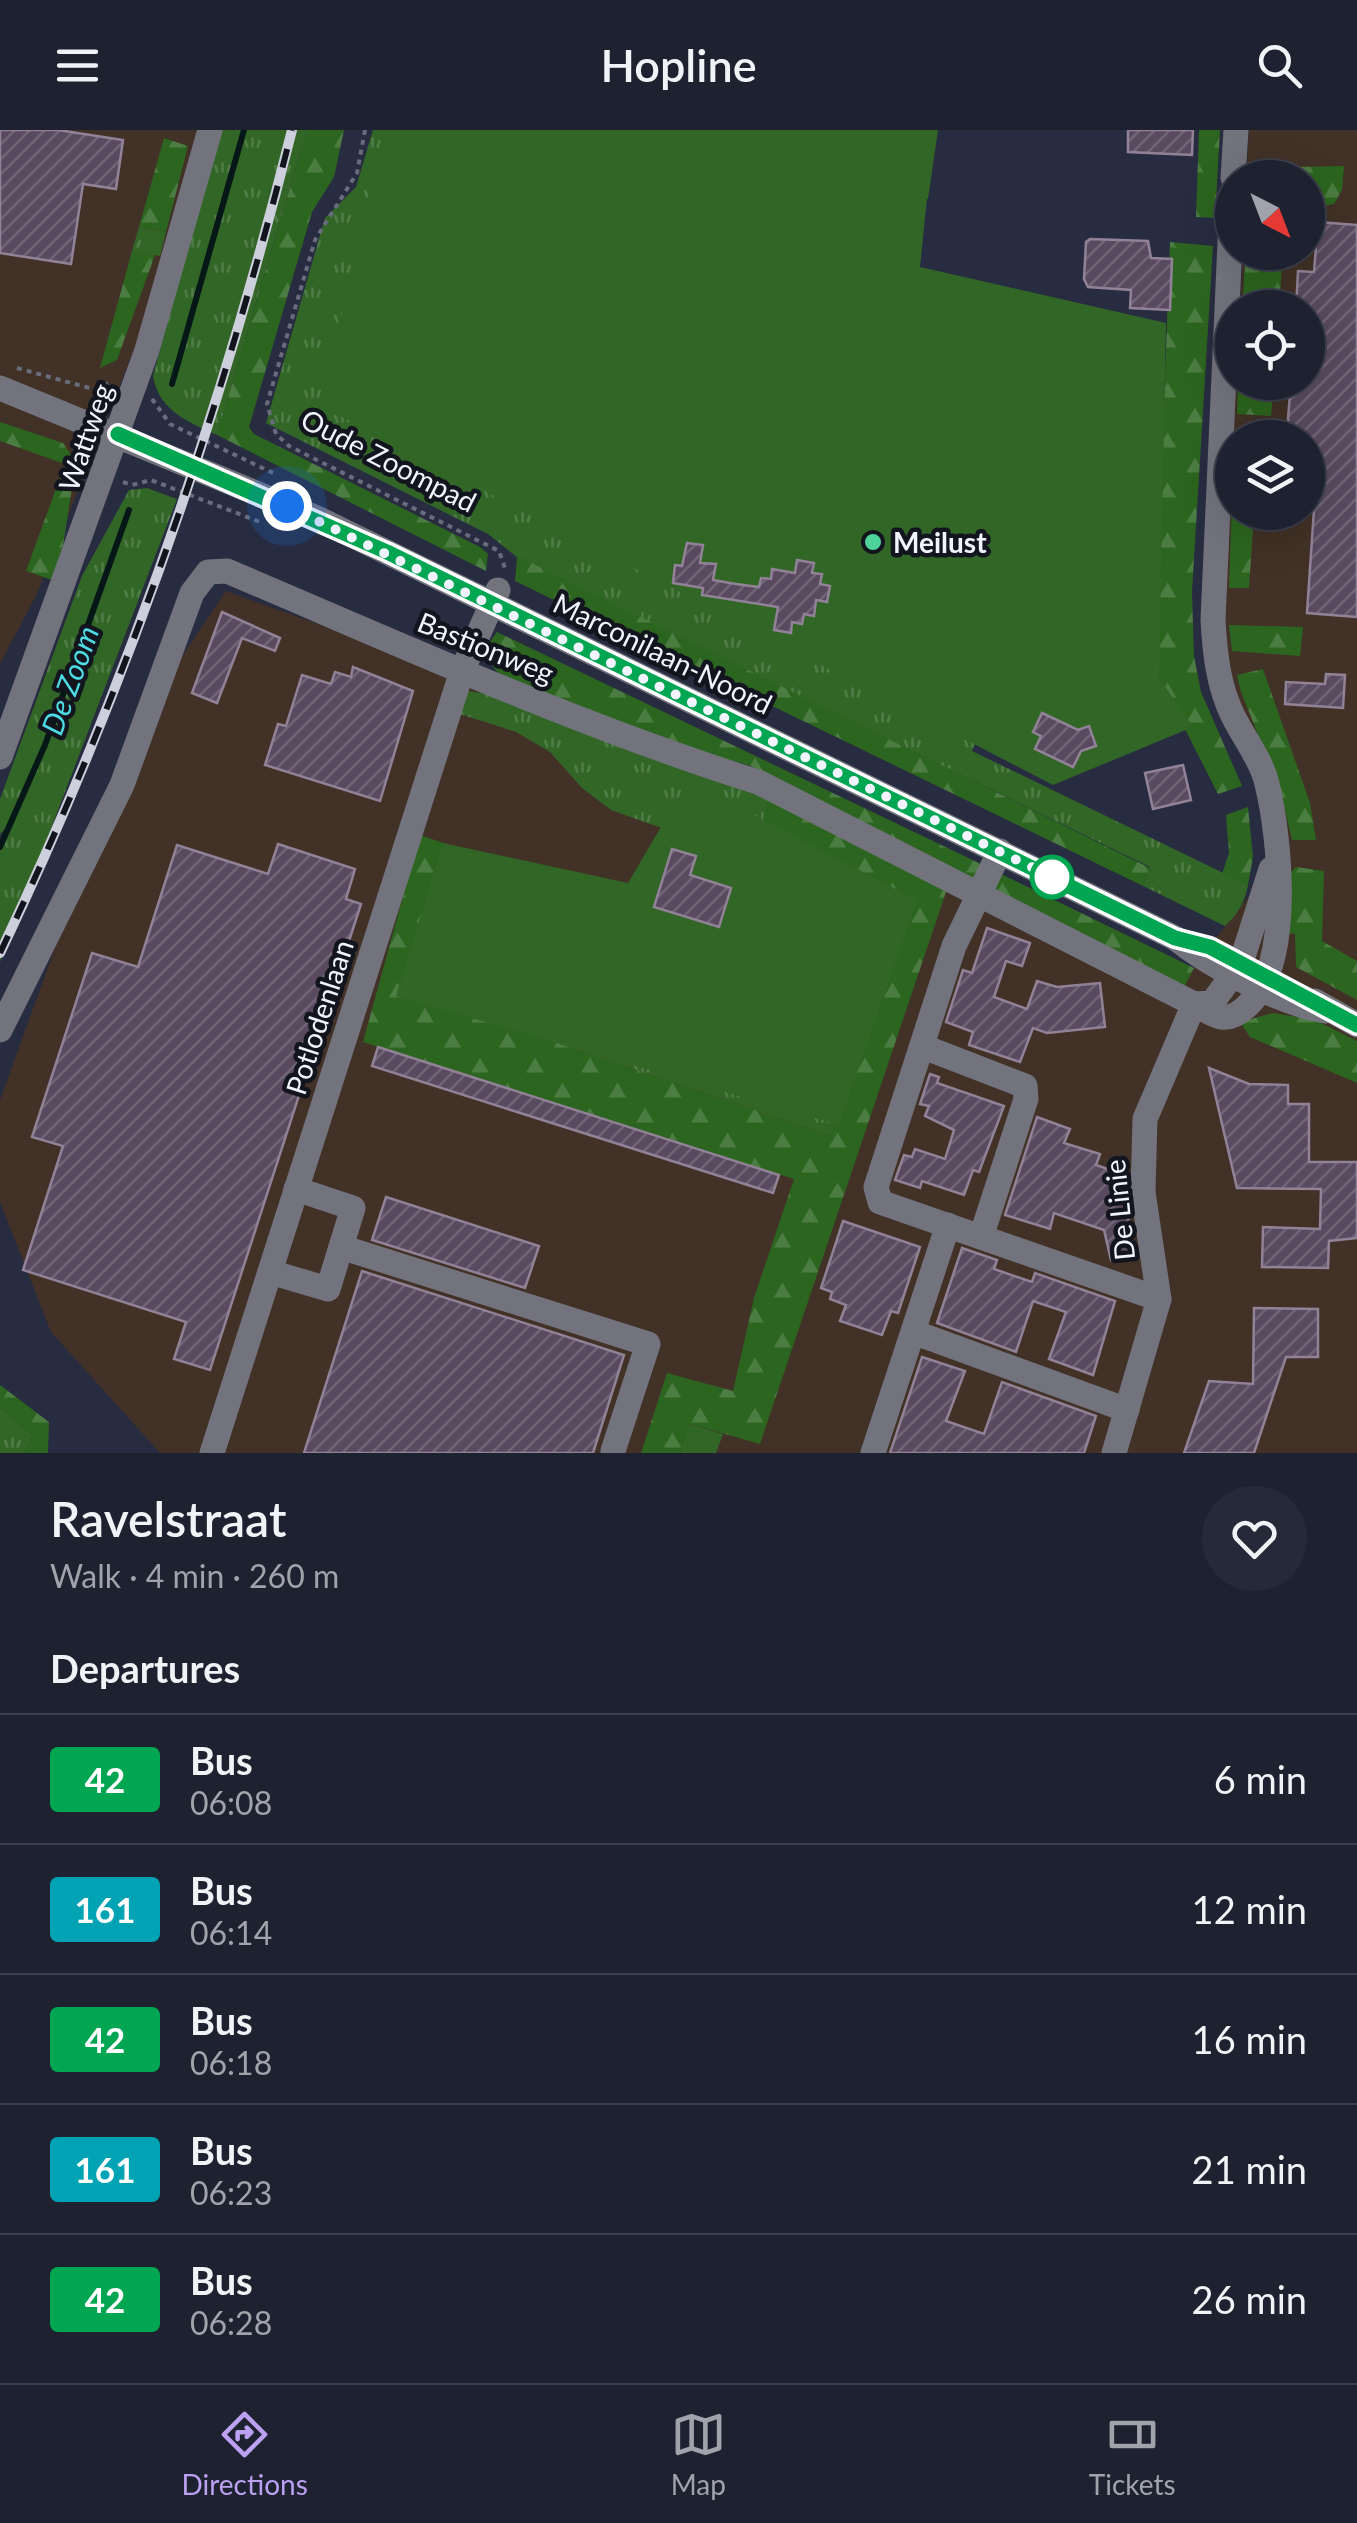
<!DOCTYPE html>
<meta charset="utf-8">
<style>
:root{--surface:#1d2130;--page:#252938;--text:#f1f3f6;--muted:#a0a3ab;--line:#3b3e4c;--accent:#bca0f2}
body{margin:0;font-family:Lato,sans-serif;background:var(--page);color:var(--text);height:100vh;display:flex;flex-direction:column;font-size:38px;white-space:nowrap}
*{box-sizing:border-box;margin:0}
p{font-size:32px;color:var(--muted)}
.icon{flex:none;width:55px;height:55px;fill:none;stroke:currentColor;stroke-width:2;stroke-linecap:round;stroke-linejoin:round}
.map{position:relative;height:1323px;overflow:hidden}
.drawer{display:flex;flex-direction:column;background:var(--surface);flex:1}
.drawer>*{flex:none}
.badge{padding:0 20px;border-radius:8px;font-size:35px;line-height:65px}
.needle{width:65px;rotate:138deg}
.buttons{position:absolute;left:1215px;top:30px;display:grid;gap:20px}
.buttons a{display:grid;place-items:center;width:110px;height:110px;border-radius:50%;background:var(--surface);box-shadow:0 10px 40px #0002,0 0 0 2px var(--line);font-size:50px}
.you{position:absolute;width:50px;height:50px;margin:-25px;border:8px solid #fff;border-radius:50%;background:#1a73e8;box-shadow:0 0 0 15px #1a73e833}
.map>.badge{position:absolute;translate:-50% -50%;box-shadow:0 0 0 5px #fff}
h2{padding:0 50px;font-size:38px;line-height:90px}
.round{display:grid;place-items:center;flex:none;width:105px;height:105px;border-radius:52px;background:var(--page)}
.summary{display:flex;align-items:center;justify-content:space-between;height:170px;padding:0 50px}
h1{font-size:48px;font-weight:600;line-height:75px}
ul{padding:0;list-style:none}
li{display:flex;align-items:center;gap:30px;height:130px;padding:0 50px;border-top:2px solid var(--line)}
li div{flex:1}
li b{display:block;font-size:38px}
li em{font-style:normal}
li .badge{min-width:110px;font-weight:700;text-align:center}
header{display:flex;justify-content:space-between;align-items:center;height:130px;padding:0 50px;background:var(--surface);font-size:45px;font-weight:600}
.tabs{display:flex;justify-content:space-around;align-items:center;height:140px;border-top:2px solid var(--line);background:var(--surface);font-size:28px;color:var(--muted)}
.tabs a{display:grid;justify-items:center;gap:5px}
.tabs .selected{color:var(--accent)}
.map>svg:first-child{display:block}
.industrial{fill:#413126;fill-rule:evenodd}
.grass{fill:url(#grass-tufts)}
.forest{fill:url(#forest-firs)}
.pitch{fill:#326626}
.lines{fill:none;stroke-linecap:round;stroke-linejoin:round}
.stream{stroke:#061718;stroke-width:6}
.building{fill:url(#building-hatch);stroke:#928298;stroke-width:2.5}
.path{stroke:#686c7d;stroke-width:4;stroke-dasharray:5 5;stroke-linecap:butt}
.minor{stroke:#73737e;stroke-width:25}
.rail-casing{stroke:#cdcfdc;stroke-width:10}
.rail{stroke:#13151e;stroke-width:6;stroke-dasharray:19;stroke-linecap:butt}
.line-casing{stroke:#fff;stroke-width:22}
.line{stroke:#00a651;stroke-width:15}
.walk{stroke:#f1f3fe;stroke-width:10;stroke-dasharray:0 18}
.poi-dot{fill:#4ed39a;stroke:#13151e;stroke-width:4}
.stop-dot{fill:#fff;stroke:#00a651;stroke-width:5}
.labels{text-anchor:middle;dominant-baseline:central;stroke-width:9;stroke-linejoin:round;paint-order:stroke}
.street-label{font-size:28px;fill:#f1f3fe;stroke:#13151e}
.poi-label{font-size:28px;font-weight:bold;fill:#f1f3fe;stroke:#13151e;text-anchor:start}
.water-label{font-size:30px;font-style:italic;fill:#4ddbe4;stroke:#13151e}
</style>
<header><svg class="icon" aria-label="menu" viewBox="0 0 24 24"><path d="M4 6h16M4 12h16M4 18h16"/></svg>Hopline<svg class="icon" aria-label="search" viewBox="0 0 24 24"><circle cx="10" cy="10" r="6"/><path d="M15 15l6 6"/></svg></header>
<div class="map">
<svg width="1357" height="1323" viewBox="0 0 1357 1323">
<defs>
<pattern id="grass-tufts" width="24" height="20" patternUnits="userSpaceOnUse" patternTransform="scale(2.5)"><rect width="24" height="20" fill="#326626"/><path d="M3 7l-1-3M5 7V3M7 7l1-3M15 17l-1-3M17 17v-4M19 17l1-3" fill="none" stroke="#507c47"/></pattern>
<pattern id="forest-firs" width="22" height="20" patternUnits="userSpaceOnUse" patternTransform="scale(2.5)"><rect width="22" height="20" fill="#2c651f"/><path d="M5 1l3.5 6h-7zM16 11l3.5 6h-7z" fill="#4b7c41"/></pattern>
<pattern id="building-hatch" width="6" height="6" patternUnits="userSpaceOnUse" patternTransform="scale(2.5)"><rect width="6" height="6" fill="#594a5f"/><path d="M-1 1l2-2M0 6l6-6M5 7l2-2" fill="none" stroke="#716577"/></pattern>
</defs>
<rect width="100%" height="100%" fill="#272c40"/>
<g class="industrial">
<polygon points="0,0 221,0 37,464 0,534"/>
<path d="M1249,0H1357V1323H160L51,1202L0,1072V970L136,594L226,461L908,707L1187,845L1280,726L1218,522L1235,253L1308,252V178L1240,177L1243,123L1308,122V48L1246,47ZM1232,308H1308V382H1232Z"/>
</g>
<g class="grass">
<path d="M220,0H307L217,305C188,292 159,281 153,246Z"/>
<path d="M373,0H938L928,69L908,66L980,603L972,621L1248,755C1245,772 1238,784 1225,796L1143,756L1150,737L582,460L513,424L488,404L266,293L325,88L356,57Z"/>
<polygon points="139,97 166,102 160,126 132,121"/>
<polygon points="147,358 177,369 0,832 0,712 5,699 0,704 0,669 82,446 129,360"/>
<polygon points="468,561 494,565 768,669 907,766 831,1006 409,863 667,926 701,712 611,680 582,658 550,622 516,602 460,584"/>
<polygon points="0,1277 33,1305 25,1323 0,1323"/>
<polygon points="689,1294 723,1304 716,1323 680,1323"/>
</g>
<g class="forest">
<polygon points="307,0 344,0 334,47 312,82 249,297 254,304 480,417 488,424 486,441 217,305"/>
<polygon points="1199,0 1220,0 1215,88 1196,87"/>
<polygon points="164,8 188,16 166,102 139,97"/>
<polygon points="1344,36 1342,60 1334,74 1308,79 1308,48 1251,47 1251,38"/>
<polygon points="1170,112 1213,116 1192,462 1194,526 1201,562 1242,656 1218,664 1159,548 1157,463"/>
<polygon points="132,121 155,125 117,230 100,238"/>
<polygon points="1246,123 1283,123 1279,177 1242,177"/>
<polygon points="1238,253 1274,253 1271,286 1237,284"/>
<polygon points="0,292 63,313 76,332 63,416 52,450 26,441 65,334 0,311"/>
<polygon points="1232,370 1232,382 1254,383 1249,458 1229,458"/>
<polygon points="513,424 1150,738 1143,756 515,451 517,428"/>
<polygon points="1229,495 1303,497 1300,526 1232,521"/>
<polygon points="497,502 981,734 973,751 751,636 669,613 513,551 497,542 483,522"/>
<polygon points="1263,539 1310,673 1316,710 1292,710 1280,659 1241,562 1237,545"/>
<polygon points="768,669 947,759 760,1314 690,1294 680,1323 641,1323 667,1243 733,1261 754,1168 794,1049 363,912 420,705 458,718 409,863 831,1006 907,767 756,718"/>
<polygon points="1248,677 1253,727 1248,755 1222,744 1229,723 1226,685"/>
<polygon points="1296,737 1324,741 1322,811 1357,831 1357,870 1296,837 1295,804 1288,803 1291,742"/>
<polygon points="1001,744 1194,838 1183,859 993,762"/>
<polygon points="1273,883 1315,890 1357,911 1357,953 1250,907 1240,892"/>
<polygon points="0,1255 49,1292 48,1323 25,1323 33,1305 0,1277"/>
</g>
<g class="pitch">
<polygon points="384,0 934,0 920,137 1166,193 1159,548 1193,597 1053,655 321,276"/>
<polygon points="688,651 917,770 839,995 396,866 443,713 628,753"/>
</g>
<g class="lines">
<g class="stream">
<polyline points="172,254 244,0"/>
<polyline points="0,717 45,615 129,380"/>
</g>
</g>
<g class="building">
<polygon points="0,0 58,0 123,10 116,59 83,54 71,134 0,123"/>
<polygon points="1128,0 1193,0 1192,25 1128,22"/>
<polygon points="1318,92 1357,95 1357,487 1307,483 1317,335 1308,334 1308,308 1290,308 1288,289 1291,252 1308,252 1308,178 1296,178 1298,141 1314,142"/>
<polygon points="1090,109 1148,111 1151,128 1172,129 1170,180 1130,178 1131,160 1088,157 1084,149 1086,112"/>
<polygon points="687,413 703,415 700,433 716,434 713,450 736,454 759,457 761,448 771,449 772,439 795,443 797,430 814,433 812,443 822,444 820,454 830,456 827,472 816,470 814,486 804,484 802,494 792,492 791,503 774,500 778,477 702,465 703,458 673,453 675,435 682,436"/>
<polygon points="222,482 280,508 275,521 242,508 217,573 192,563"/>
<polygon points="353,537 413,561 380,671 265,635 278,594 286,596 302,545 331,554 335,542 351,547"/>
<polygon points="1326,544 1345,545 1343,578 1285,574 1286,552 1325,554"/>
<polygon points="1042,583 1078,600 1089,596 1096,616 1081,621 1073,637 1035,619 1041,606 1033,602"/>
<polygon points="1183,635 1191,670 1153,679 1145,643"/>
<polygon points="278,714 355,739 346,769 361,774 210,1240 174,1229 186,1192 23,1140 63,1016 32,1007 92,823 138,837 177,715 268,744"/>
<polygon points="672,719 696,726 690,745 731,758 719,797 654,777"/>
<polygon points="987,798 1030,813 1022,836 1006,831 994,867 1027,879 1037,851 1057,857 1100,853 1105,897 1047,903 1033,898 1020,932 969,915 973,902 946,892 963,840 972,843"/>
<polygon points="378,917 779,1045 773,1063 372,936"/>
<polygon points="1209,938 1249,954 1288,955 1288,974 1309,974 1309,1032 1357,1032 1357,1108 1329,1111 1328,1138 1262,1137 1263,1097 1320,1099 1321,1059 1237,1058"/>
<polygon points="930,944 939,947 937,953 1004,976 979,1042 973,1040 964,1065 922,1051 920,1058 895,1050 904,1025 912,1027 915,1019 945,1029 954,1000 925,986 929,976 920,974"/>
<polygon points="1037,987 1070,999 1064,1013 1100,1024 1096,1035 1125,1045 1118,1068 1124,1070 1136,1124 1111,1130 1104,1100 1054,1083 1050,1099 1005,1085"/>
<polygon points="386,1067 539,1116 525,1158 372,1110"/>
<polygon points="843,1091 920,1117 898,1183 891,1181 882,1205 840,1191 846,1175 830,1169 832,1162 821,1158"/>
<polygon points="962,1118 997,1130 994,1139 1032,1152 1035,1143 1115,1171 1093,1245 1049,1229 1066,1182 1033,1171 1016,1222 937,1193"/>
<polygon points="362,1141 624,1225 593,1323 304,1323"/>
<polygon points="1254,1178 1318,1179 1318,1227 1286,1227 1254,1323 1184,1323 1209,1251 1253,1254"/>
<polygon points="922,1227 965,1241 946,1291 984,1304 1002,1252 1096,1286 1084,1323 890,1323"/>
</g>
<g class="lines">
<g class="path">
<polyline points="365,0 357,43 315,110 267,274 276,304 289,316 499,421 506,441"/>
<polyline points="17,238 93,259 112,252"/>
<polyline points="152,269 170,294 273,343"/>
<polyline points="72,314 82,336"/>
<polyline points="123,352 132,355 151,350 260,392"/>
</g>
<g class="minor">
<polyline points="1233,48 1236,0"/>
<path d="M0,258L317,388L1175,808C1210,836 1282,875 1326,881"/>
<polyline points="0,627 147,220 210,0"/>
<polyline points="1000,721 954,816 876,1057 880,1072 1159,1169"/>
<polyline points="1315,871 1357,895"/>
<polyline points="1194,874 1212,873 1241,833 1271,739"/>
<path d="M0,900L122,655L192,463L208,442L227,441C402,515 576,595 758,652L1194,874C1202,878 1212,885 1221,887C1232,889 1241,882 1248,875C1293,834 1280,708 1267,654C1262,631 1244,608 1233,586C1218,555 1215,524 1213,490L1232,68"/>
<polyline points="924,917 1025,956 1026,969 982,1104"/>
<polyline points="341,1117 648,1214 613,1321"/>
<polyline points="270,1142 328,1159 353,1078 296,1059"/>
<polyline points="916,1203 1127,1280"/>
<polyline points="212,1323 462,541 498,460"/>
<polyline points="873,1323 948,1095"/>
<polyline points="1114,1323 1159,1169 1143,1062 1145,989 1194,874"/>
</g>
<g class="rail-casing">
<path id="rail" d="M0,823C126,559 221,283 292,0"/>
</g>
<use href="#rail" class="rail"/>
</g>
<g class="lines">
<g class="line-casing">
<polyline id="line" points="118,304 387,422 1175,808 1210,817 1357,895"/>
</g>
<use href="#line" class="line"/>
<polyline class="walk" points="287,376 1052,747"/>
</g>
<circle class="poi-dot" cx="873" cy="412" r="10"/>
<circle class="stop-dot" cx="1052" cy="747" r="20"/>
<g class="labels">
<g class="street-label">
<text transform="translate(85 307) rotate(-71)">Wattweg</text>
<text transform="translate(389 330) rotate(27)">Oude Zoompad</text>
<text transform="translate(486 517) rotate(22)">Bastionweg</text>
<text transform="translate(663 523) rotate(26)">Marconilaan-Noord</text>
<text transform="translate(319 887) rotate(-72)">Potlodenlaan</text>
<text transform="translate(1119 1080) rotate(-96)">De Linie</text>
</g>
<g class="poi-label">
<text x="893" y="412">Meilust</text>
</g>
<g class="water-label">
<text transform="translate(69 550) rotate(-70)">De Zoom</text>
</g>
</g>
</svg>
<div class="buttons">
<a><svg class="needle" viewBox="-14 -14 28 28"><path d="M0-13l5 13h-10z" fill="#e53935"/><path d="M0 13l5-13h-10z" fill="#a0a3ab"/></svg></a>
<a><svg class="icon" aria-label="locate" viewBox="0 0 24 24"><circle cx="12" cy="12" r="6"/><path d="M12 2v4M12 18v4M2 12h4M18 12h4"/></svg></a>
<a><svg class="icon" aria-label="layers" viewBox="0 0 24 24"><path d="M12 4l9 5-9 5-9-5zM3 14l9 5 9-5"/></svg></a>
</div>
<div class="you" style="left:287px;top:376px"></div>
</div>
<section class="drawer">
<div class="summary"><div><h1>Ravelstraat</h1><p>Walk · 4 min · 260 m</p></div><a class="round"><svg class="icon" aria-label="heart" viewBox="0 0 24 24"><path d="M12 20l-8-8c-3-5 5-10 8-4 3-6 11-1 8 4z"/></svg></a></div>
<h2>Departures</h2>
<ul>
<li><span class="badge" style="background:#00a651;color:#fff">42</span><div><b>Bus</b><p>06:08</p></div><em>6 min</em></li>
<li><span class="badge" style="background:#00a3b4;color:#fff">161</span><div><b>Bus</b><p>06:14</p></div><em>12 min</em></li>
<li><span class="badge" style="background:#00a651;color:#fff">42</span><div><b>Bus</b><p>06:18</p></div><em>16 min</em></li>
<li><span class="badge" style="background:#00a3b4;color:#fff">161</span><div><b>Bus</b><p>06:23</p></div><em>21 min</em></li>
<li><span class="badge" style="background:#00a651;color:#fff">42</span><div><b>Bus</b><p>06:28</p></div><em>26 min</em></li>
</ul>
</section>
<nav class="tabs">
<a class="selected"><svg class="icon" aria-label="directions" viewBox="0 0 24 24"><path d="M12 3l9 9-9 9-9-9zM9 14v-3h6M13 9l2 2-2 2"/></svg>Directions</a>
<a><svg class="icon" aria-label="map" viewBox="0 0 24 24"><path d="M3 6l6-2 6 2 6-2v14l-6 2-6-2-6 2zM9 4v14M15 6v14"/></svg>Map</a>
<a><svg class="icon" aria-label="tickets" viewBox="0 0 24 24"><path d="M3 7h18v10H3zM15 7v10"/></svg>Tickets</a>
</nav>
